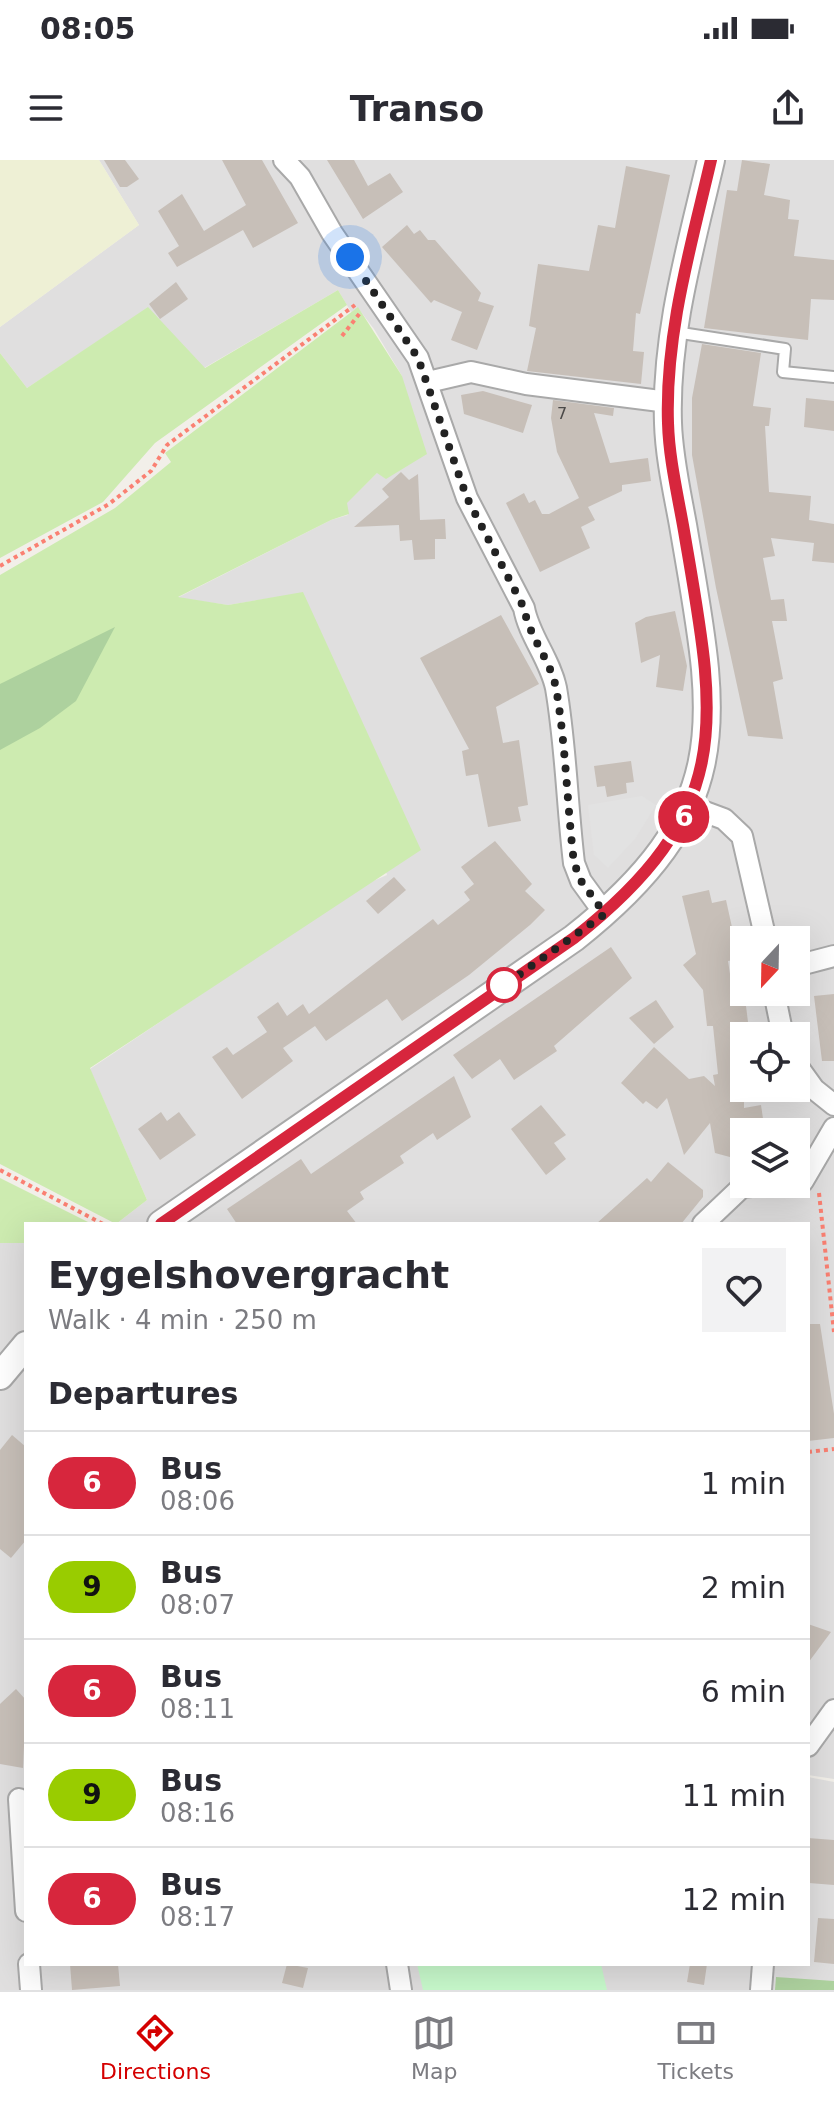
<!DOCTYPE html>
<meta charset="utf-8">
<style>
:root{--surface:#fff;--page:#f2f2f3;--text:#2b2b33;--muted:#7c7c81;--line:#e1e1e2;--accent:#d40000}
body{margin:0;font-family:"DejaVu Sans",sans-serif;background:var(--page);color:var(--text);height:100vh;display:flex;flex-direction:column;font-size:30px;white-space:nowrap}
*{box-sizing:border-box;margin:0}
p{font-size:26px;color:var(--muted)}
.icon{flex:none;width:44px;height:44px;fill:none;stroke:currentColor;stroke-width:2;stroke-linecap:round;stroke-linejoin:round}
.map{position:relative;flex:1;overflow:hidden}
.details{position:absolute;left:24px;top:1062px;width:786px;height:744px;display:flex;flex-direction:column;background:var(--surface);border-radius:0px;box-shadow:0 8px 32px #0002}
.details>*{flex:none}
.badge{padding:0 16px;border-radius:26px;font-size:28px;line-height:52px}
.needle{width:52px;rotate:202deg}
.tools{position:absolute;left:730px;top:766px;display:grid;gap:16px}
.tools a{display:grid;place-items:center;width:80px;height:80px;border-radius:0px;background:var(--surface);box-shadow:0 8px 32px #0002;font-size:40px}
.you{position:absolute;width:40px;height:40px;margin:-20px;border:6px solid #fff;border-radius:50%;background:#1a73e8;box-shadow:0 0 0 12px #1a73e833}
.map>.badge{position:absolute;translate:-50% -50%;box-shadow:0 0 0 4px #fff}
h2{padding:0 24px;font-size:30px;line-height:72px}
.round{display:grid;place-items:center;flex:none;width:84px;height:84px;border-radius:0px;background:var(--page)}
.headline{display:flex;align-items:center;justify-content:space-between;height:136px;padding:0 24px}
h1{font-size:38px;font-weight:600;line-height:60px}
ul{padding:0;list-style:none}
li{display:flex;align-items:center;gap:24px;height:104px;padding:0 24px;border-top:2px solid var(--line)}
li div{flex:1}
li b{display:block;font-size:30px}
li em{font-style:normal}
li .badge{min-width:88px;font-weight:700;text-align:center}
.status{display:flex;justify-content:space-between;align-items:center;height:56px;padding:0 40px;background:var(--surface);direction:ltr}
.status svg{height:22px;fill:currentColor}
header{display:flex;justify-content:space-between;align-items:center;height:104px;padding:0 24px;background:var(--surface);font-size:36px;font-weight:600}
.menu{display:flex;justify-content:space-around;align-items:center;height:112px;border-top:2px solid var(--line);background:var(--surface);font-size:22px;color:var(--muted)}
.menu a{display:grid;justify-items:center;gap:4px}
.menu .active{color:var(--accent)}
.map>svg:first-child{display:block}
.residential{fill:#e0dfdf;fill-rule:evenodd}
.farmland{fill:#eef0d5}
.grass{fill:#cdebb0}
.forest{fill:#add19e}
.park{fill:#c8facc}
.parking{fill:#e2e2e2}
.building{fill:#c7bfb8}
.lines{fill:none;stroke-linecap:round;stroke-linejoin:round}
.service-casing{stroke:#a9a9a9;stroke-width:14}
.minor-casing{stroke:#a9a9a9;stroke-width:24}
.tertiary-casing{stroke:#a9a9a9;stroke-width:30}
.path{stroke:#fa8072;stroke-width:4;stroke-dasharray:4 4;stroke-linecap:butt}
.service{stroke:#fff;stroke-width:10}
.minor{stroke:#fff;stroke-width:20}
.tertiary{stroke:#fff;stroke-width:26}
.line-casing{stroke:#fff;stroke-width:18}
.line{stroke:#d7263d;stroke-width:12}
.walk{stroke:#222;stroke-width:8;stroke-dasharray:0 14.4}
.stop-dot{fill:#fff;stroke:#d7263d;stroke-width:4}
.labels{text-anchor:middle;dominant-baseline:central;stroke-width:7;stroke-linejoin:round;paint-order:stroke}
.number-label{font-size:16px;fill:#4b4948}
</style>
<div class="status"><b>08:05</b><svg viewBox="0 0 49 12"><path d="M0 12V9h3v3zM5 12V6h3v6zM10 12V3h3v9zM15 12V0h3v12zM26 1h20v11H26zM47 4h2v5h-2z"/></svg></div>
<header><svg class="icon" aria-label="menu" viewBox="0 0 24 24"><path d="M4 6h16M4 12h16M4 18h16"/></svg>Transo<svg class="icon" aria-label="share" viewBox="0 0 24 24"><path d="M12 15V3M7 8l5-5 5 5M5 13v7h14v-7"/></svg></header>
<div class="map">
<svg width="834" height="1830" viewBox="0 0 834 1830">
<rect width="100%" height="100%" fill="#f2efe9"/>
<g class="residential">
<path d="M99,0H834V1619L808,1615V1064H116L147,1040L90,909L364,725L387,715L303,433L228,445L177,438L331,360L348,355L346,343L378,312L402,216L374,169L358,148L351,152L338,130L204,208L148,148L27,228L0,193V167L139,65ZM744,780H796V832H744ZM744,876H796V928H744ZM744,972H796V1024H744Z"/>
<polygon points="0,1083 26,1083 26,1804 808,1804 808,1617 834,1622 834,1830 0,1830"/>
</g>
<polygon class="farmland" points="0,0 99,0 139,65 0,167"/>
<g class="grass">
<polygon points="338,130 347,145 155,283 103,342 0,398 0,193 27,228 148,147 205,208"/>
<polygon points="358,147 402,216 427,294 386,319 377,313 347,343 349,354 331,360 178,437 228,445 303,432 421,690 90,908 147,1040 116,1064 0,1004 0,415 115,348 171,302 165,293"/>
<polygon points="0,1018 92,1064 26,1064 26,1083 0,1083"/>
</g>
<g class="forest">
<polygon points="115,467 76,541 40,568 0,590 0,524"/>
<polygon points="776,1817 834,1821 834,1830 775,1830"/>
</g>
<polygon class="park" points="417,1804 601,1804 607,1830 423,1830"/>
<polygon class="parking" points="642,636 656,645 635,679 608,708 594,695 588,645"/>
<g class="building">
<polygon points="104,0 125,0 139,19 127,27 120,27"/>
<polygon points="222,0 262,0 298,63 253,88 243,70 177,107 168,93 179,86 158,51 182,34 204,71 246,45"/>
<polygon points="327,0 354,0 368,26 390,13 403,32 363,59"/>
<polygon points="742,0 770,4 764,35 790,40 788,59 799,60 794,96 834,100 834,140 811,139 808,180 704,168 727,30 737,31"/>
<polygon points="626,6 670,15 640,154 636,153 633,191 644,192 641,224 527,211 536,168 529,166 538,104 589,111 598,65 615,68"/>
<polygon points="407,65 414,74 420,70 428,80 435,80 481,133 478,141 494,146 477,190 451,180 462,152 434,140 431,143 382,87"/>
<polygon points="176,122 188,139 160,159 149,144"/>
<polygon points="702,184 761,193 753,246 771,248 769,266 765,266 769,332 811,336 809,360 834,364 834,403 812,401 814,383 771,378 775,396 763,398 771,440 784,439 787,461 772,461 783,519 773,522 783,579 748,576 716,428 692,295 692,238"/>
<polygon points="483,231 532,245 523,273 464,254 461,235"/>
<polygon points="806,238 834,241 834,271 804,267"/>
<polygon points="553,240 614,248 613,256 594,253 610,303 648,298 651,321 622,325 622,331 588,347 595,360 581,367 590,388 540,412 506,343 524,333 529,343 535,340 542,354 549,354 579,338 557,292 551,258"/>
<polygon points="401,312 409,320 418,314 420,360 445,359 446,379 435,379 435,399 414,400 412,380 400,381 399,365 354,367 389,337 382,329"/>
<polygon points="675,451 687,506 683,531 656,527 660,495 641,503 635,463 646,457"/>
<polygon points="501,455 539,524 496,547 503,583 519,580 528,645 518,647 521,661 488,667 478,614 466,616 462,591 469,589 420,498"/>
<polygon points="631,601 634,622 626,623 627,633 607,637 605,626 597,627 594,606"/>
<polygon points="495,681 532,724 525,731 545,750 530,765 469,815 402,861 387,839 326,881 315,866 283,888 293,901 242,939 212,897 227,887 233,895 267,872 257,857 278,842 287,856 303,844 309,854 433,759 438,765 470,740 464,732 474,724 461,707"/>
<polygon points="394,717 406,730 378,754 366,741"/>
<polygon points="709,730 712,743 726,740 739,799 728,801 734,840 745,838 748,862 744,863 744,948 761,945 765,972 744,972 744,987 739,987 741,1000 715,993 710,963 684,995 667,938 657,949 646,941 643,944 621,923 654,887 689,919 704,916 715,926 713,915 718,914 713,866 707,866 703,830 683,805 696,794 682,736"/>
<polygon points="611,787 632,818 554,886 557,891 514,920 500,899 472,919 453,895"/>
<polygon points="834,834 834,901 822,901 814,836"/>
<polygon points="656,840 674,867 654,884 629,858"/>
<polygon points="454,916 471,957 437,980 433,973 400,996 404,1003 360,1032 364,1039 347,1051 357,1064 237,1064 227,1049 301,999 311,1014"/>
<polygon points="541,945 566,975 554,983 566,999 546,1015 511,969"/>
<polygon points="161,952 167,961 179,952 196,975 160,1000 138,969"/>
<polygon points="668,1002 703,1030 703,1037 681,1064 596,1064 647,1018 651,1022"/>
<polygon points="808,1164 820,1164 834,1254 834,1278 808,1281"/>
<polygon points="12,1275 26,1287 26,1380 11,1398 0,1389 0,1290"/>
<polygon points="808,1464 831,1472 808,1503"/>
<polygon points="16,1529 26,1540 23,1608 0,1604 0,1544"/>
<polygon points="808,1678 834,1680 834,1725 809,1723"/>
<polygon points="818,1758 834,1759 834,1804 814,1802"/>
<polygon points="70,1804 118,1804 120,1826 72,1830"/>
<polygon points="287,1804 308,1808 303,1828 282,1823"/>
<polygon points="690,1804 707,1804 704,1825 687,1822"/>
</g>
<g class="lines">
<g class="service-casing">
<polyline id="service" points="675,172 785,189 783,212 834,217"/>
</g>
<g class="minor-casing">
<g id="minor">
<path d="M284,0L300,17L332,73L418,198L467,338L524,448C529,476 550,499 556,528C566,586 567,645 574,703L581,721L605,754"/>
<polyline points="428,222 471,212 526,224 668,242"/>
<polyline points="689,646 724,659 742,676 766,780"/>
<polyline points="796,806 834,796"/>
<polyline points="774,832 783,876"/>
<polyline points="796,904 814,929 834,945"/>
<polyline points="796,1021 803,1021 834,968"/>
<polyline points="703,1064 742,1027 769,1024"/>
<polyline points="808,1586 834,1550"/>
<polyline points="19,1639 26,1751"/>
<polyline points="29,1804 31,1830"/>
<polyline points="397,1804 401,1830"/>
<polyline points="761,1830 763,1804"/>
</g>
</g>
<g class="tertiary-casing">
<g id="tertiary">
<path d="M161,1064L574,778C742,645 715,555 683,365C677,332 669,297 668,263C665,174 691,86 711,0"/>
<polyline points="0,1216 26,1185"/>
</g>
</g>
<g class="path">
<polyline points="342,176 360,153"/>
<polyline points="0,406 109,344 151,311 167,285 355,145"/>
<polyline points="0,1010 103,1064"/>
<polyline points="819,1033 834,1172"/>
<polyline points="808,1292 834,1289"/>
</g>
<use href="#service" class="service"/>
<use href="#minor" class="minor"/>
<use href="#tertiary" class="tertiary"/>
</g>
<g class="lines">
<g class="line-casing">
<path id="line" d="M161,1064L574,778C739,648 716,559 684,371C678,336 669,299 668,263C665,174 691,86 711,0"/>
</g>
<use href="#line" class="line"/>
<path class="walk" d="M350,97L418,198L467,338L524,448C529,477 550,499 556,528C566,586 567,645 574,703L581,721L605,754L496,831L504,825"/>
</g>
<circle class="stop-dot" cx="504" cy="825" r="16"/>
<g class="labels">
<g class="number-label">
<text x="562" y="253">7</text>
</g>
</g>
</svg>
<div class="tools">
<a><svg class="needle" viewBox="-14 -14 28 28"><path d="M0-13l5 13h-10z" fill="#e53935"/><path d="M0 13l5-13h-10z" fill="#7c7c81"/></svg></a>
<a><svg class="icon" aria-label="locate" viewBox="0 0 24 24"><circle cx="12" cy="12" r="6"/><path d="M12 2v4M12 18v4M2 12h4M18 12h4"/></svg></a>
<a><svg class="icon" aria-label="layers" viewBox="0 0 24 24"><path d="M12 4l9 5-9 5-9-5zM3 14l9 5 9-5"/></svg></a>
</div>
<div class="you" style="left:350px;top:97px"></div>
<b class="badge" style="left:684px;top:657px;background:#d7263d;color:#fff">6</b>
<section class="details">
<div class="headline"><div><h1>Eygelshovergracht</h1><p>Walk · 4 min · 250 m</p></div><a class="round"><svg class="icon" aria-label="heart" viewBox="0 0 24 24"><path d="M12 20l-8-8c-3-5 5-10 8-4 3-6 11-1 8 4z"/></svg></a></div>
<h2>Departures</h2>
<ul>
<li><span class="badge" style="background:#d7263d;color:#fff">6</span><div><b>Bus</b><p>08:06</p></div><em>1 min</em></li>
<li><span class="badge" style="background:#9c0;color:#111">9</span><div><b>Bus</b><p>08:07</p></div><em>2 min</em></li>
<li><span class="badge" style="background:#d7263d;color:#fff">6</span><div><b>Bus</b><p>08:11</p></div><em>6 min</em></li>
<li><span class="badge" style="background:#9c0;color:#111">9</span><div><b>Bus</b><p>08:16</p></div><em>11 min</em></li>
<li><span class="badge" style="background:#d7263d;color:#fff">6</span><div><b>Bus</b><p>08:17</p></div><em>12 min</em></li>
</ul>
</section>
</div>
<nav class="menu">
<a class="active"><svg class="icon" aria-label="directions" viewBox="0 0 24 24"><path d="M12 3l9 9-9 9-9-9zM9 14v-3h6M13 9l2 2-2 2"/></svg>Directions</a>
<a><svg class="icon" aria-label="map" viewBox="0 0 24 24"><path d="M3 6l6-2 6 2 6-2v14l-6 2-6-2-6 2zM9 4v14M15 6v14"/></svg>Map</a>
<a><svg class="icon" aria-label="tickets" viewBox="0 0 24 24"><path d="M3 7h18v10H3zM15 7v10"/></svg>Tickets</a>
</nav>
